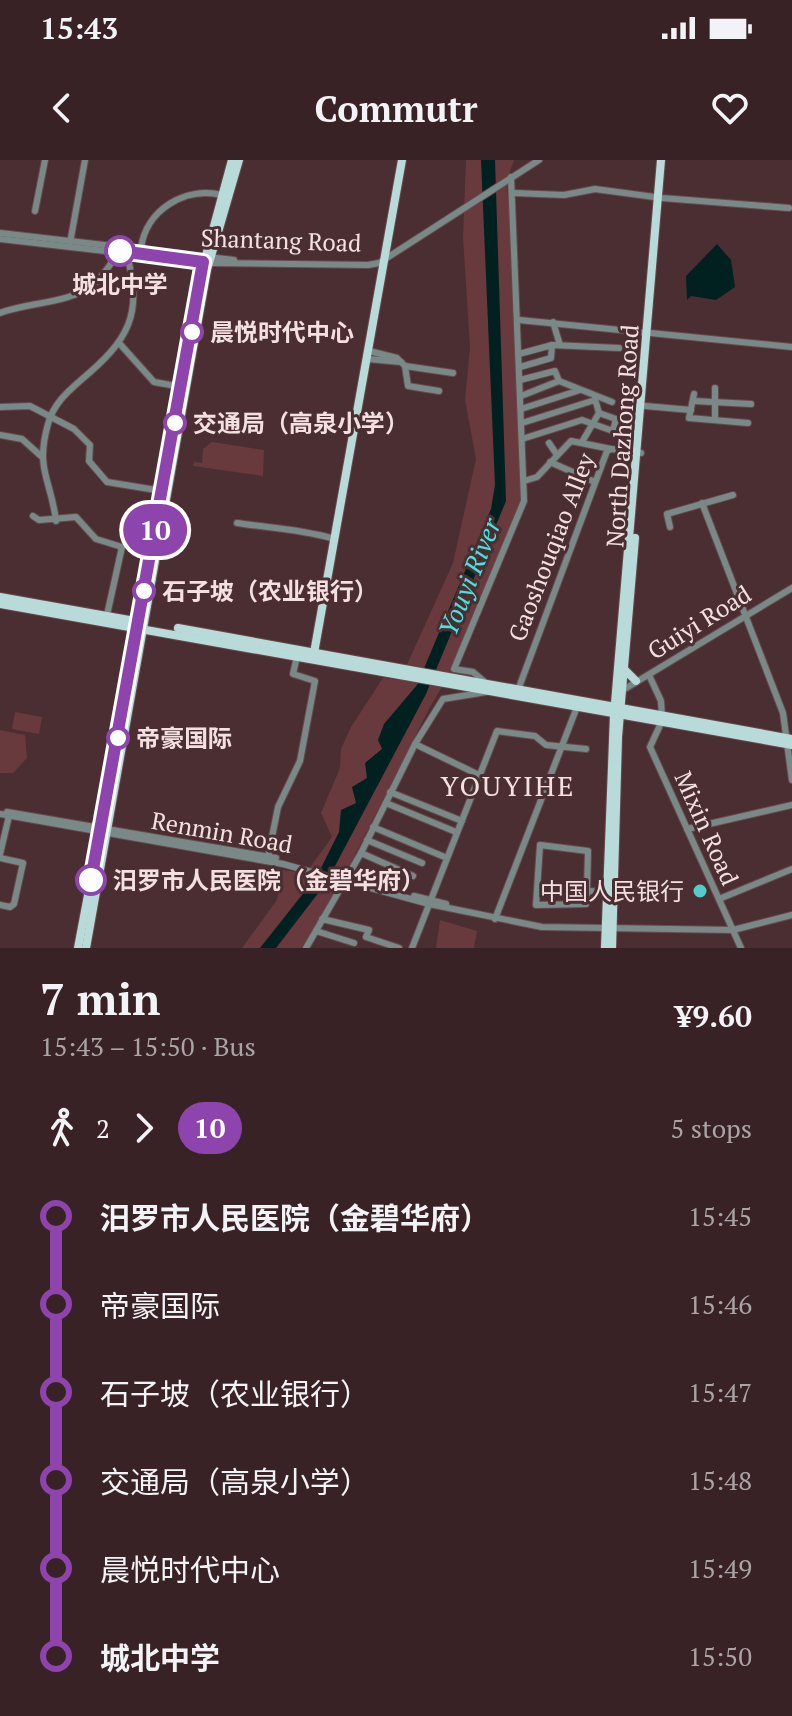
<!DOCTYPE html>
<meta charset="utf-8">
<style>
:root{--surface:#382225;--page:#432f32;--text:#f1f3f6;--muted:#aba4a7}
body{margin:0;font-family:"PT Serif","Noto Sans SC",serif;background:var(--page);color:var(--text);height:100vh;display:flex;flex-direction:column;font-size:30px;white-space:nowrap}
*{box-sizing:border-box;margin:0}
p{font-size:26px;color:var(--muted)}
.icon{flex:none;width:44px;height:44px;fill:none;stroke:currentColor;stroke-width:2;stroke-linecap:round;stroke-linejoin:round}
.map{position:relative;height:788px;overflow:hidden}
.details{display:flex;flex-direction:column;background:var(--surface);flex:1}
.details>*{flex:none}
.badge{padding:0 16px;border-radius:26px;font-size:28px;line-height:52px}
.map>.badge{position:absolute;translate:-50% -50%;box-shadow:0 0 0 4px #fff}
.legs{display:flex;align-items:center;gap:12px;height:88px;padding:0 40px;font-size:26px}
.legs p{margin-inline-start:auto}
.head{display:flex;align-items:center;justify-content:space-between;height:136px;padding:0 40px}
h1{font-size:44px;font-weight:700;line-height:60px}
ul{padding:0 40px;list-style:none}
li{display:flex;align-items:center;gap:28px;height:88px;font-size:30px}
li i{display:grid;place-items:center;width:12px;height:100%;margin:0 10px;background:currentColor}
li i::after{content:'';width:20px;height:20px;margin:-10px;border:6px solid;border-radius:50%;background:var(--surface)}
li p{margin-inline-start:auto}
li:first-child i{background:linear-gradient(#0000 50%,currentColor 0)}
li:last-child i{background:linear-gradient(currentColor 50%,#0000 0)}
.status{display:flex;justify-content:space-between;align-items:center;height:56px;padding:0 40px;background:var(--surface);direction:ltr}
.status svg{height:22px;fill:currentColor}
header{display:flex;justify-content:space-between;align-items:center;height:104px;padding:0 40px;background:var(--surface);font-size:36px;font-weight:700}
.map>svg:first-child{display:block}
.green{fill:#68393d}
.water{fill:#002120}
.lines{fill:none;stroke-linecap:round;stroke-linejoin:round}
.minor-casing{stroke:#664a4d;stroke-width:8}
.major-casing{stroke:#664a4d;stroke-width:10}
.minor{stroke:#798988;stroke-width:6}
.major{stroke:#b8dbd9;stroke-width:8}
.line-1-casing{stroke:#fff;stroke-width:18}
.line-1{stroke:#8e44ad;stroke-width:12}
.stop-1-dot{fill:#fff;stroke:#8e44ad;stroke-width:4}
.poi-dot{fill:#53cdca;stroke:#4b2e31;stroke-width:3}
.labels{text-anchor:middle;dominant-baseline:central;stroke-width:6;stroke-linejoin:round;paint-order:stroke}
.street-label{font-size:24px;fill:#f3e0e1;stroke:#4b2e31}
.stop-label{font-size:24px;font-weight:bold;fill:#f3e0e1;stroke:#4b2e31;text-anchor:start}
.poi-label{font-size:24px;fill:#f3e0e1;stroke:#4b2e31;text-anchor:end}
.water-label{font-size:26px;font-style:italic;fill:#46e3df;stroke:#4b2e31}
.quarter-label{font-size:28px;letter-spacing:2px;fill:#f3e0e1;stroke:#4b2e31}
</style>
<div class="status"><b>15:43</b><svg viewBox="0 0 49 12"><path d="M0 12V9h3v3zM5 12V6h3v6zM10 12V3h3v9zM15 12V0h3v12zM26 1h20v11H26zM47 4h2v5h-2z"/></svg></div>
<header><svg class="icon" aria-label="back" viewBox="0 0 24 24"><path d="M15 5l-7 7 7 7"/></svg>Commutr<svg class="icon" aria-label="heart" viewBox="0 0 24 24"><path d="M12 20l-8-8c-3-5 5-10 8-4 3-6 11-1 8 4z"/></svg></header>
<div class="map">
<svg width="792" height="788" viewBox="0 0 792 788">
<rect width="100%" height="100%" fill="#4b2e31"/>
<g class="green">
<polygon points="466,0 514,0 506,23 512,70 522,336 516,359 450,513 429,549 334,736 302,788 242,788 277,740 282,710 306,713 332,677 321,653 340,608 341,589 351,567 383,518 400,520 453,403 476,299 465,240 470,187 463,77"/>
<polygon points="212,282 264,290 263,316 193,306 194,302 202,303 203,289"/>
<polygon points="15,552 42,557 39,574 12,569"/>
<polygon points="0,570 25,575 27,598 13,613 0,613"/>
<polygon points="440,760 477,771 474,788 436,788"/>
</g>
<g class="water">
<polygon points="481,0 495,0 506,341 426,534 326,723 276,788 260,788 317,716 339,672 341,650 356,643 352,627 367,618 365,603 382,589 378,580 384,564 417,525 491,349 495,325"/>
<polygon points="717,84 731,100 735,127 716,140 691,136 687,140 686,116"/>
</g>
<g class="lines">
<g class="minor-casing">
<g id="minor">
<polyline points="514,33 564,35 595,29 662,38 789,48"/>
<polyline points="35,51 45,0"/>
<polyline points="0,73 234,100"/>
<polyline points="0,79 210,103 368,105 379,103 539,0"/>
<polyline points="70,83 85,0"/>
<path d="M141,88C146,50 185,26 222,35"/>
<path d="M0,153C31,141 70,145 96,122C105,114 112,101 120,91"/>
<polyline points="519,160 792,187"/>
<polyline points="553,162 560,185"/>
<polyline points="120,184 154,222 182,227"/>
<polyline points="369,191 397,198 401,202"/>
<polyline points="519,194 552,185 619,188"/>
<polyline points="368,199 401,202 405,206 408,226 439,231"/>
<polyline points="405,206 453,213"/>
<polyline points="520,207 551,198 552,185"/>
<polyline points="520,220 555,211 559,221 612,242"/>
<polyline points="694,234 689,258 748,263"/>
<polyline points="521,236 559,221"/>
<polyline points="694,241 751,244"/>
<polyline points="645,246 691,250"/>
<polyline points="0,247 30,246 74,269 90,285 89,301 107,322 162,331"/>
<polyline points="521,249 580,230"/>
<polyline points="715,260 715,228"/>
<polyline points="522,263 595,240"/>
<polyline points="0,275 22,279 41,296"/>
<polyline points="522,279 582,260 613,271 616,259 599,253"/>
<polyline points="582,282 599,253 595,239"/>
<polyline points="549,283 557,295"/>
<polyline points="550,302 595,322"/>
<polyline points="524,321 537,317 571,281 611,289"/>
<polyline points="702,343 783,553 792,620"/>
<polyline points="33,356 39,360 76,357 96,379 122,387 107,455"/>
<path d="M56,361C51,319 35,310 48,264C53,245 66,233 81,220C129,180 144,154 126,92"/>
<path d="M237,363C269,368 299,369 331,378"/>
<polyline points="670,367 667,354 733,335"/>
<polyline points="649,515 661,541 662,556"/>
<polyline points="486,523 473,512 454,509 524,341 511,17"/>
<polyline points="518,530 607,291 611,289 641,293"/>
<polyline points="623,530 792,428"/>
<polyline points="661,563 650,587 741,788"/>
<polyline points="415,584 479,615"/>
<polyline points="390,632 462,661"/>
<polyline points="386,643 456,672"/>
<polyline points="7,652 276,698"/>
<polyline points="0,654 283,704 429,744 542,767 733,770 792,755"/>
<polyline points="373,667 447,698"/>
<polyline points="687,669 792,645"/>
<polyline points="367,680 422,703"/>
<polyline points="361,693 413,716"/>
<polyline points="0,694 9,656"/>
<polyline points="268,697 278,647 300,601 315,521 293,514 297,496"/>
<polyline points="0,698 23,703 14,744 10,747 0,745"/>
<polyline points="587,731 586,744 536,745 540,685 588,691 587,731 606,732"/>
<polyline points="414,736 446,744"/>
<polyline points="719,739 792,709"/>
<polyline points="322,759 369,770 366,777 399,788"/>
<polyline points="495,759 577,547"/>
<polyline points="316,771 354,783"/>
<polyline points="306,788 361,693 415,584 443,539 486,532"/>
<polyline points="412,788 497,571 535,576 546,585 586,589"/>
</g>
</g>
<g class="major-casing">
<g id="major">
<polyline points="201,114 232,0"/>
<polyline points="0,437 129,460"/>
<polyline points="0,444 792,585"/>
<polyline points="178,468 792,579"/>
<polyline points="314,493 402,0"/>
<polyline points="625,510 636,521"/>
<polyline points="78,788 121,561"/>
<polyline points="86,788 207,110 239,0"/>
<polyline points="605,788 614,555 661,0"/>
<polyline points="612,788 618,577 635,378"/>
</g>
</g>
<use href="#minor" class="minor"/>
<use href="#major" class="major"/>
</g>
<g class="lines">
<g class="line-1-casing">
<polyline id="line-1" points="91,720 203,102 120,91"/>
</g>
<use href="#line-1" class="line-1"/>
</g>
<g class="stop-1-dot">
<circle cx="120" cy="91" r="14"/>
<circle cx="192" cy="172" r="10"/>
<circle cx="175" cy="263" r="10"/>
<circle cx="144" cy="431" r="10"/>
<circle cx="118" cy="578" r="10"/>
<circle cx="91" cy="720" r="14"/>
</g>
<circle class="poi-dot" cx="700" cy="731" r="8"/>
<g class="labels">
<g class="street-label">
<text transform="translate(281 80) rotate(2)">Shantang Road</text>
<text transform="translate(622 276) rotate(-86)">North Dazhong Road</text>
<text transform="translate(551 387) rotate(-69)">Gaoshouqiao Alley</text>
<text transform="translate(699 462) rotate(-32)">Guiyi Road</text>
<text transform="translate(707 668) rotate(66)">Mixin Road</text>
<text transform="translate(222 672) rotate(10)">Renmin Road</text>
</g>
<g class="stop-label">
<text x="120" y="124" text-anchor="middle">城北中学</text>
<text x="210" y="172">晨悦时代中心</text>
<text x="193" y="263">交通局（高泉小学）</text>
<text x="162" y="431">石子坡（农业银行）</text>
<text x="136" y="578">帝豪国际</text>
<text x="113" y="720">汨罗市人民医院（金碧华府）</text>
</g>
<g class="poi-label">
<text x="684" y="731">中国人民银行</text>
</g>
<g class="water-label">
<text transform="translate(469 417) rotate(-68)">Youyi River</text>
</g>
<g class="quarter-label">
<text x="508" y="625">YOUYIHE</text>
</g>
</g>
</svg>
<b class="badge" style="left:155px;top:370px;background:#8e44ad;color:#fff">10</b>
</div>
<section class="details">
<div class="head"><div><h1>7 min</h1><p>15:43 – 15:50 · Bus</p></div><b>¥9.60</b></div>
<div class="legs"><svg class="icon" aria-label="walk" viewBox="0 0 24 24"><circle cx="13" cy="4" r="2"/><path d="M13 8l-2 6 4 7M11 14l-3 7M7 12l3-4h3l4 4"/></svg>2<svg class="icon" aria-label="forward" viewBox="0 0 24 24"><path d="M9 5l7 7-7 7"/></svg><b class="badge" style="background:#8e44ad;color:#fff">10</b><p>5 stops</p></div>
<ul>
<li><i style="color:#8e44ad"></i><b>汨罗市人民医院（金碧华府）</b><p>15:45</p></li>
<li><i style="color:#8e44ad"></i><span>帝豪国际</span><p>15:46</p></li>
<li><i style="color:#8e44ad"></i><span>石子坡（农业银行）</span><p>15:47</p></li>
<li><i style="color:#8e44ad"></i><span>交通局（高泉小学）</span><p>15:48</p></li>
<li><i style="color:#8e44ad"></i><span>晨悦时代中心</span><p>15:49</p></li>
<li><i style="color:#8e44ad"></i><b>城北中学</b><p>15:50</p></li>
</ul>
</section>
